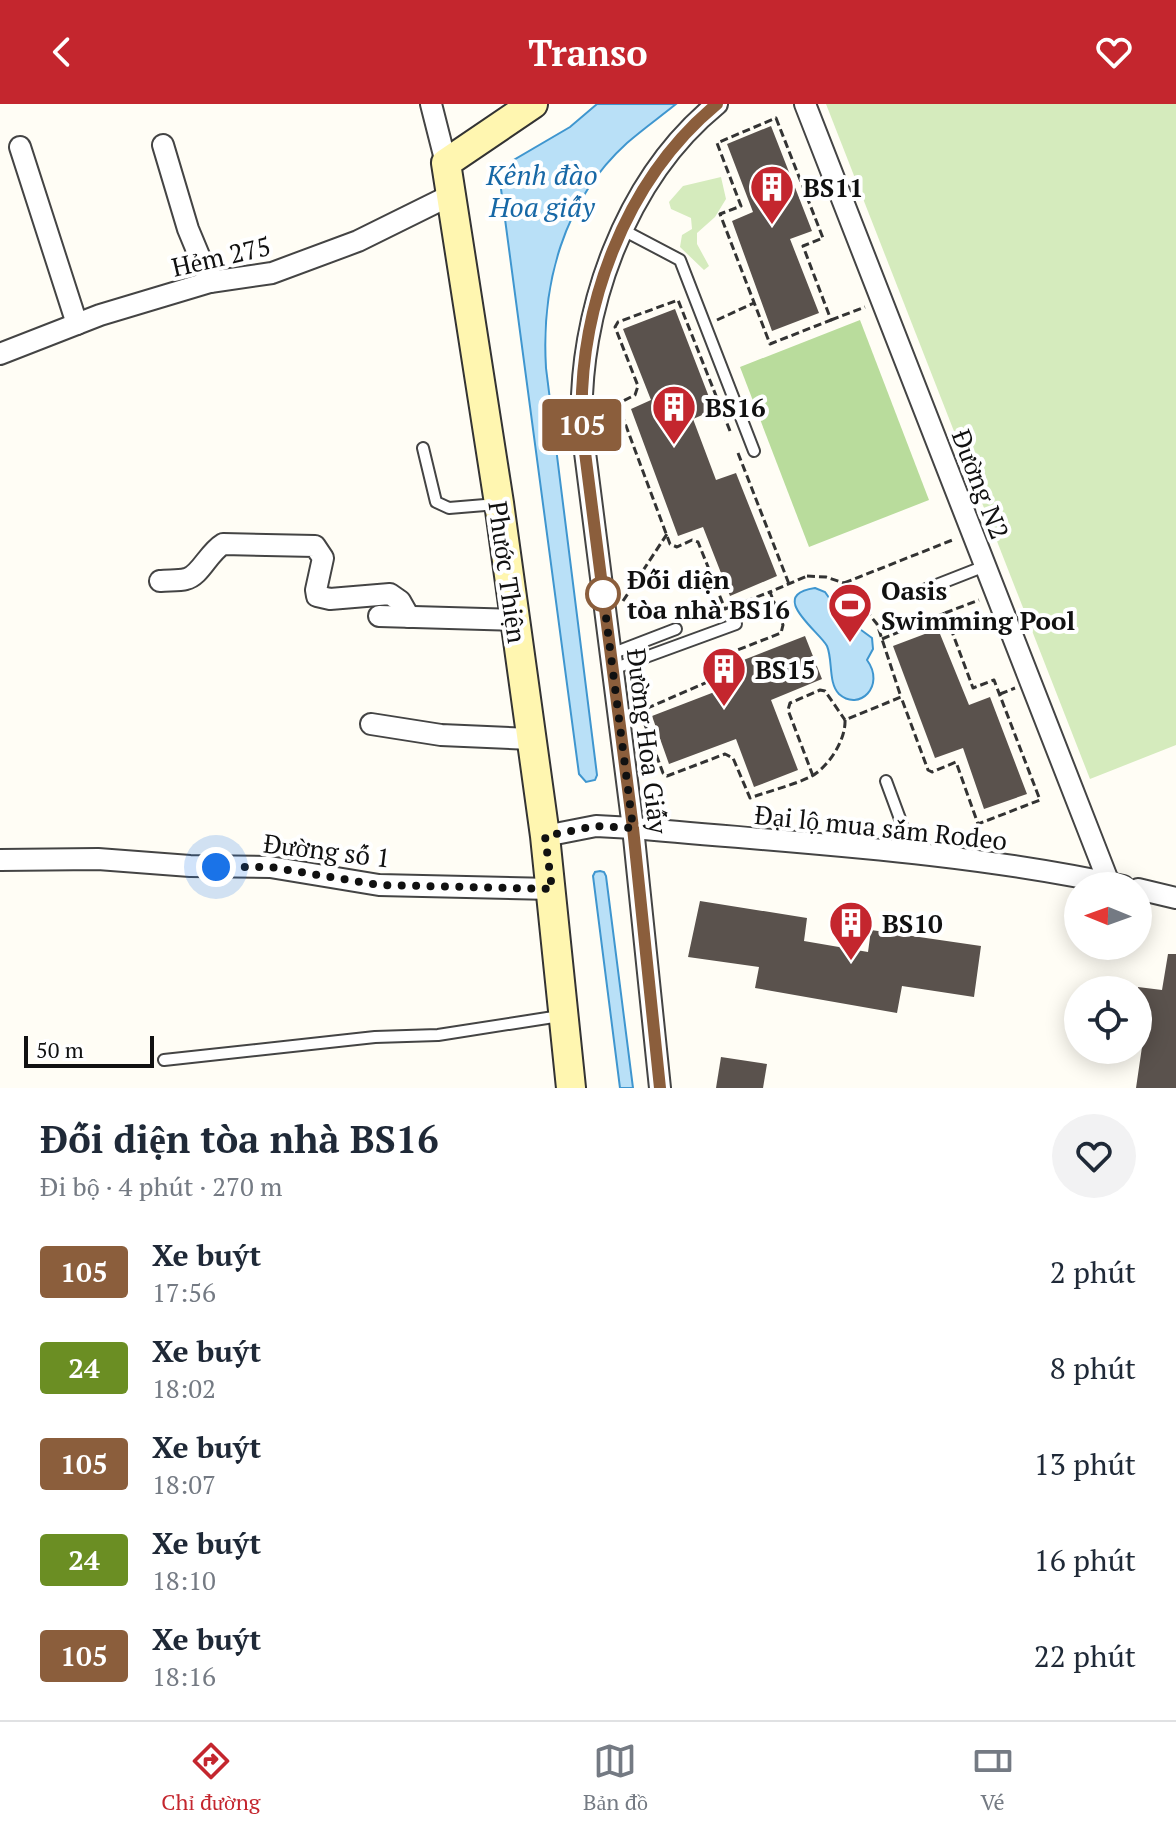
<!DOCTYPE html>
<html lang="vi">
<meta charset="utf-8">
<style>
:root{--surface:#fff;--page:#f2f2f3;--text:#1f2937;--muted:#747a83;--line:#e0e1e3;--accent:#c4262e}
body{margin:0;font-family:"PT Serif",serif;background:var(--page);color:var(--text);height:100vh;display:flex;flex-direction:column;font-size:30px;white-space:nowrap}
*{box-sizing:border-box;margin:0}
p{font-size:26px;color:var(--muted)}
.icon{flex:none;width:44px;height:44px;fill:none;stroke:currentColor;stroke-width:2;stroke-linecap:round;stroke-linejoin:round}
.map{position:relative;height:984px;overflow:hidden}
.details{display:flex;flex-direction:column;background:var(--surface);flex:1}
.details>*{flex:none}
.badge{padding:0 16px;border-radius:6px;font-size:28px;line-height:52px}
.needle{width:52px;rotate:271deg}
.tools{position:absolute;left:1064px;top:768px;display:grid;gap:16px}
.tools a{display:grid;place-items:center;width:88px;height:88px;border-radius:50%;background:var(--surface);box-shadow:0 4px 20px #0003;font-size:40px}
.scale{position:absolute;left:24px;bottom:20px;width:130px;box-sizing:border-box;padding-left:8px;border:4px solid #111;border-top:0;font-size:22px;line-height:28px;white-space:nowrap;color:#111;-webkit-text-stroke:6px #fff;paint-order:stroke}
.you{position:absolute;width:40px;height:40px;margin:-20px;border:6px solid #fff;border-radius:50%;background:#1a73e8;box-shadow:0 0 0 12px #1a73e833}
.map>.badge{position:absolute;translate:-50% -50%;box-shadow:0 0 0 4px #fff}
.round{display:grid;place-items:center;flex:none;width:84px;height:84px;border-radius:42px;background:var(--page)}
.summary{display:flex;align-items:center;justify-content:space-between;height:136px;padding:0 40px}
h1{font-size:38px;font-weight:800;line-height:60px}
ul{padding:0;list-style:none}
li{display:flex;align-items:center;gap:24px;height:96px;padding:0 40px}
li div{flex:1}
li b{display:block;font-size:30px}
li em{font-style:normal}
li .badge{min-width:88px;font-weight:700;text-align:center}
header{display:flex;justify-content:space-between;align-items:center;height:104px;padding:0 40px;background:var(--accent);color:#fff;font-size:36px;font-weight:800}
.tab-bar{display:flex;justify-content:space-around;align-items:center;height:112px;border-top:2px solid var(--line);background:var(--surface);font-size:22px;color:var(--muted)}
.tab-bar a{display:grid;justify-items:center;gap:4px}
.tab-bar .selected{color:var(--accent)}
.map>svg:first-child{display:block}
.green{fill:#d5ebbd}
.forest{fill:#b9dc9c}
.water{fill:#b9e0f7;stroke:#3f96cf;stroke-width:2}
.building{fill:#5a524d}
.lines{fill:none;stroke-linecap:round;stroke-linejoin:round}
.lane-casing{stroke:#444;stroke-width:14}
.street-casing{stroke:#444;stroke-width:24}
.secondary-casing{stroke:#333;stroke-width:32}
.path{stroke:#333;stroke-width:3;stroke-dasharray:8 4;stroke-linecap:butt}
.lane{stroke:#fff;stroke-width:10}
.street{stroke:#fff;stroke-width:20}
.secondary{stroke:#fff6b0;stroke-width:28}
.line-casing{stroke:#fff;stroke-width:18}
.line{stroke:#8b5e3c;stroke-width:12}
.walk{stroke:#111;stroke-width:8;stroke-dasharray:0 14.4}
.stop-dot{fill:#fff;stroke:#8b5e3c;stroke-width:4}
.labels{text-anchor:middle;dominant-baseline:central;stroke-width:8;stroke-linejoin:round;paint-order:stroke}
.poi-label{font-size:26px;font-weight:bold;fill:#111;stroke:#fff;text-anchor:start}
.street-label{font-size:26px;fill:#111;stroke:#fff}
.stop-label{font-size:26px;font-weight:bold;fill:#111;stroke:#fff;text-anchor:start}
.water-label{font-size:28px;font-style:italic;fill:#1768a6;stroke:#fff}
</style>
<header><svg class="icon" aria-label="back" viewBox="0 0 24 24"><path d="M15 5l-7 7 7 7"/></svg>Transo<svg class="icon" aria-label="heart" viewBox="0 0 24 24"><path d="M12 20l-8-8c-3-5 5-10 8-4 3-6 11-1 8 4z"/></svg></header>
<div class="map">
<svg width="1176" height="984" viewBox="0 0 1176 984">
<rect width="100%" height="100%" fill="#fffdf5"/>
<g class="green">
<polygon points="826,0 1176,0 1176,641 1090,675"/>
<polygon points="721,73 726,95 715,113 697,129 697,140 709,162 704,166 680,143 682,131 692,125 691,114 671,105 669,98 683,82"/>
</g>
<polygon class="forest" points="860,216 929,396 809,443 740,263"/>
<g class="water">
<path d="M597,0H676C660,13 643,25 627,39C563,97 541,181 546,264L597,671L595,676L586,678L579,670L501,85L504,70L512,57L570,23Z"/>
<path d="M815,484L825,488L834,501L851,506L857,523L872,534L873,545L867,556C886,582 859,608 839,590C828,579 833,556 827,542C820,528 766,491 815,484Z"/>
<polygon points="600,767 604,768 606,772 633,984 620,984 593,772 595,768"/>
</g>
<g class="building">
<polygon points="771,22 812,127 790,135 819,209 772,227 732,117 753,108 727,40"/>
<polygon points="675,205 714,306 693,315 716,376 736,369 777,472 730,492 703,423 678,432 631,305 651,296 623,225"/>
<polygon points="938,525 969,601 990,593 1027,690 984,705 963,644 935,654 893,542"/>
<polygon points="805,532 822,575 771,596 798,666 754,683 736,635 669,660 652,612 730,582 723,564"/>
<polygon points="700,797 807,814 804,837 868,848 871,826 981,842 974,893 902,882 897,909 755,884 759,863 688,853"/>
<polygon points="1168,850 1176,850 1176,984 1136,984 1143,936 1138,935 1138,883 1162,886"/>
<polygon points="721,953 767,960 763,984 716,984"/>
</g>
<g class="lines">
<g class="lane-casing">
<g id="lane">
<polyline points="623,126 680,156 754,347"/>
<polyline points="423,344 436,398 449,404 497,400"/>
<polyline points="911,491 985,462"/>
<polyline points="611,550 676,525"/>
<polyline points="613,565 736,520"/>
<polyline points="886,677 913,750"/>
<polyline points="164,956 375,933 438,931 560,912"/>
</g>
</g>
<g class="street-casing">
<g id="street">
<polyline points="431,0 446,59"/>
<polyline points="805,0 1109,779"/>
<polyline points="163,41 188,125 210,178"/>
<polyline points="20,43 77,220"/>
<polyline points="0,250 100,211 210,178 272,169 358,137 449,92"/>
<path d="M160,477C168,476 178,477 186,475C200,472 208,449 223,440L315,442L323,454L316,486L317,492L330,495L390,490L400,497L409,513"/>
<polyline points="379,512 515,516"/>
<polyline points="371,620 441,631 531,635"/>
<path d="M545,732L596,722L633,724C796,739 963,747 1123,782"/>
<polyline points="0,756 98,755 190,762 270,763 379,781 552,785"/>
<polyline points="1138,785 1176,794"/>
<path d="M660,984L633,724L582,325C577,209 625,75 717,0"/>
</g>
</g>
<g class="secondary-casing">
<polyline id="secondary" points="533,0 446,59 499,399 545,732 571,984"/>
</g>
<g class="path">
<polygon points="776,14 823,134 803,142 831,216 770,240 720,110 741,102 717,39"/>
<polyline points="717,216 754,199"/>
<polyline points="831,216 865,203"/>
<polyline points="730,327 678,196 618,218 615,223 638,282 635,291 619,299 619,303 670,440 677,443 692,436 698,438 725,505 770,488"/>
<polyline points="738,349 789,480"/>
<path d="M807,472L826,473L844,479L868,509L877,520L901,593L845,616C846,636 828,664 810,673C791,682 769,687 750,694L733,654L725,650L667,672L663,669L641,610L643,606L712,576L715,570L711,561L717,554L781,529L783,521L770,488Z"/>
<polyline points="844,479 955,435"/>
<polyline points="623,497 667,430"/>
<polyline points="945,509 979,496"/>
<polyline points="882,535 945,509 973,584 994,576 1040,696 978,720 956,658 932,668 928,666 901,593"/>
<polyline points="1000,590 1015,584"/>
<polyline points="813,672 788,606 790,599 820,586 825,587 845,616"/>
</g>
<use href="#lane" class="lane"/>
<use href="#street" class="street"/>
<use href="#secondary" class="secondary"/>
</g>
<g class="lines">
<g class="line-casing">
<path id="line" d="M660,984L633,724L582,325C577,206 624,77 717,0"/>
</g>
<use href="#line" class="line"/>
<polyline class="walk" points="216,763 270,763 379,781 552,785 545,732 596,722 633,724 603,490"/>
</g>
<defs>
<g id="building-pin" transform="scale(2.3)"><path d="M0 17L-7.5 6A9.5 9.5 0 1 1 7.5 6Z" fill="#c4262e" stroke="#fff"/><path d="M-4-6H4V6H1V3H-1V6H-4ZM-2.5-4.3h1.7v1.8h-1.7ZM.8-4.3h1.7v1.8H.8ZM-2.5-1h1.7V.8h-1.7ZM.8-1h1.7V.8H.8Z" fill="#fff"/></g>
<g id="stadium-pin" transform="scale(2.3)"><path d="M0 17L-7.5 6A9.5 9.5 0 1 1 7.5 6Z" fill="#c4262e" stroke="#fff"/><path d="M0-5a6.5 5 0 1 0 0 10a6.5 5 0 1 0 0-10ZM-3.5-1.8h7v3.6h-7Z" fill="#fff"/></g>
</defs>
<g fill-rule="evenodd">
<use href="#building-pin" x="772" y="83"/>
<use href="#building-pin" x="674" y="303"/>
<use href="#stadium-pin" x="850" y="501"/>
<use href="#building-pin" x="724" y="565"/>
<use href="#building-pin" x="851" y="819"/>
</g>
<circle class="stop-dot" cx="603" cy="490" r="16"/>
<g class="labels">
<g class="poi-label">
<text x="803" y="83">BS11</text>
<text x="705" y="303">BS16</text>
<text x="881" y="486">Oasis<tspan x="881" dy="30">Swimming Pool</tspan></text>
<text x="755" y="565">BS15</text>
<text x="882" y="819">BS10</text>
</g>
<g class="street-label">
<text transform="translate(221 152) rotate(-13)">Hẻm 275</text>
<text transform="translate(981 380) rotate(69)">Đường N2</text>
<text transform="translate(508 468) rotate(82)">Phước Thiện</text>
<text transform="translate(648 637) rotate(83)">Đường Hoa Giấy</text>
<text transform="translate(881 723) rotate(6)">Đại lộ mua sắm Rodeo</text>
<text transform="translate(327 746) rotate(7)">Đường số 1</text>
</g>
<g class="stop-label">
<text x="627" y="475">Đối diện<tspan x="627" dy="30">tòa nhà BS16</tspan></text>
</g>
<g class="water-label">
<text x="542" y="70">Kênh đào<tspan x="542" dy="32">Hoa giấy</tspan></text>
</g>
</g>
</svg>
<div class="tools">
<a><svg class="needle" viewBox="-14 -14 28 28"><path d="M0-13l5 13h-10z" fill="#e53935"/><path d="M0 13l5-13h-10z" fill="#747a83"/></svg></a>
<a><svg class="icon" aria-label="locate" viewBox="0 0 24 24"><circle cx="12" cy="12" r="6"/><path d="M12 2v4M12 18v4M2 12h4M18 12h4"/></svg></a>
</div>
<div class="scale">50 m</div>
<div class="you" style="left:216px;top:763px"></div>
<b class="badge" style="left:582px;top:321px;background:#8b5e3c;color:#fff">105</b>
</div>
<section class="details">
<div class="summary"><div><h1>Đối diện tòa nhà BS16</h1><p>Đi bộ · 4 phút · 270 m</p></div><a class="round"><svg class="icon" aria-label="heart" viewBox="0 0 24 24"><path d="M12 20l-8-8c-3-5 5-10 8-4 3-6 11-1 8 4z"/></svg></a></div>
<ul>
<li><span class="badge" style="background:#8b5e3c;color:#fff">105</span><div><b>Xe buýt</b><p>17:56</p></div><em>2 phút</em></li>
<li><span class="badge" style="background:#6b8e23;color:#fff">24</span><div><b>Xe buýt</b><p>18:02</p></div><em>8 phút</em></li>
<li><span class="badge" style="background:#8b5e3c;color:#fff">105</span><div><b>Xe buýt</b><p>18:07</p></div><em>13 phút</em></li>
<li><span class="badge" style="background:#6b8e23;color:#fff">24</span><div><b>Xe buýt</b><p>18:10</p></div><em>16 phút</em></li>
<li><span class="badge" style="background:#8b5e3c;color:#fff">105</span><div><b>Xe buýt</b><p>18:16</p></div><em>22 phút</em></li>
</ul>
</section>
<nav class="tab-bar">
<a class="selected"><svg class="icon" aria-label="directions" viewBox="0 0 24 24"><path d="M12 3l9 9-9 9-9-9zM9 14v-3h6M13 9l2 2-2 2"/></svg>Chỉ đường</a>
<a><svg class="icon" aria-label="map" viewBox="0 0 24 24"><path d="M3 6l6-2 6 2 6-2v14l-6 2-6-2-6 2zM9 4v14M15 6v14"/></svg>Bản đồ</a>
<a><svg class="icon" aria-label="tickets" viewBox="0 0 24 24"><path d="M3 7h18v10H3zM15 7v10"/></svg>Vé</a>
</nav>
